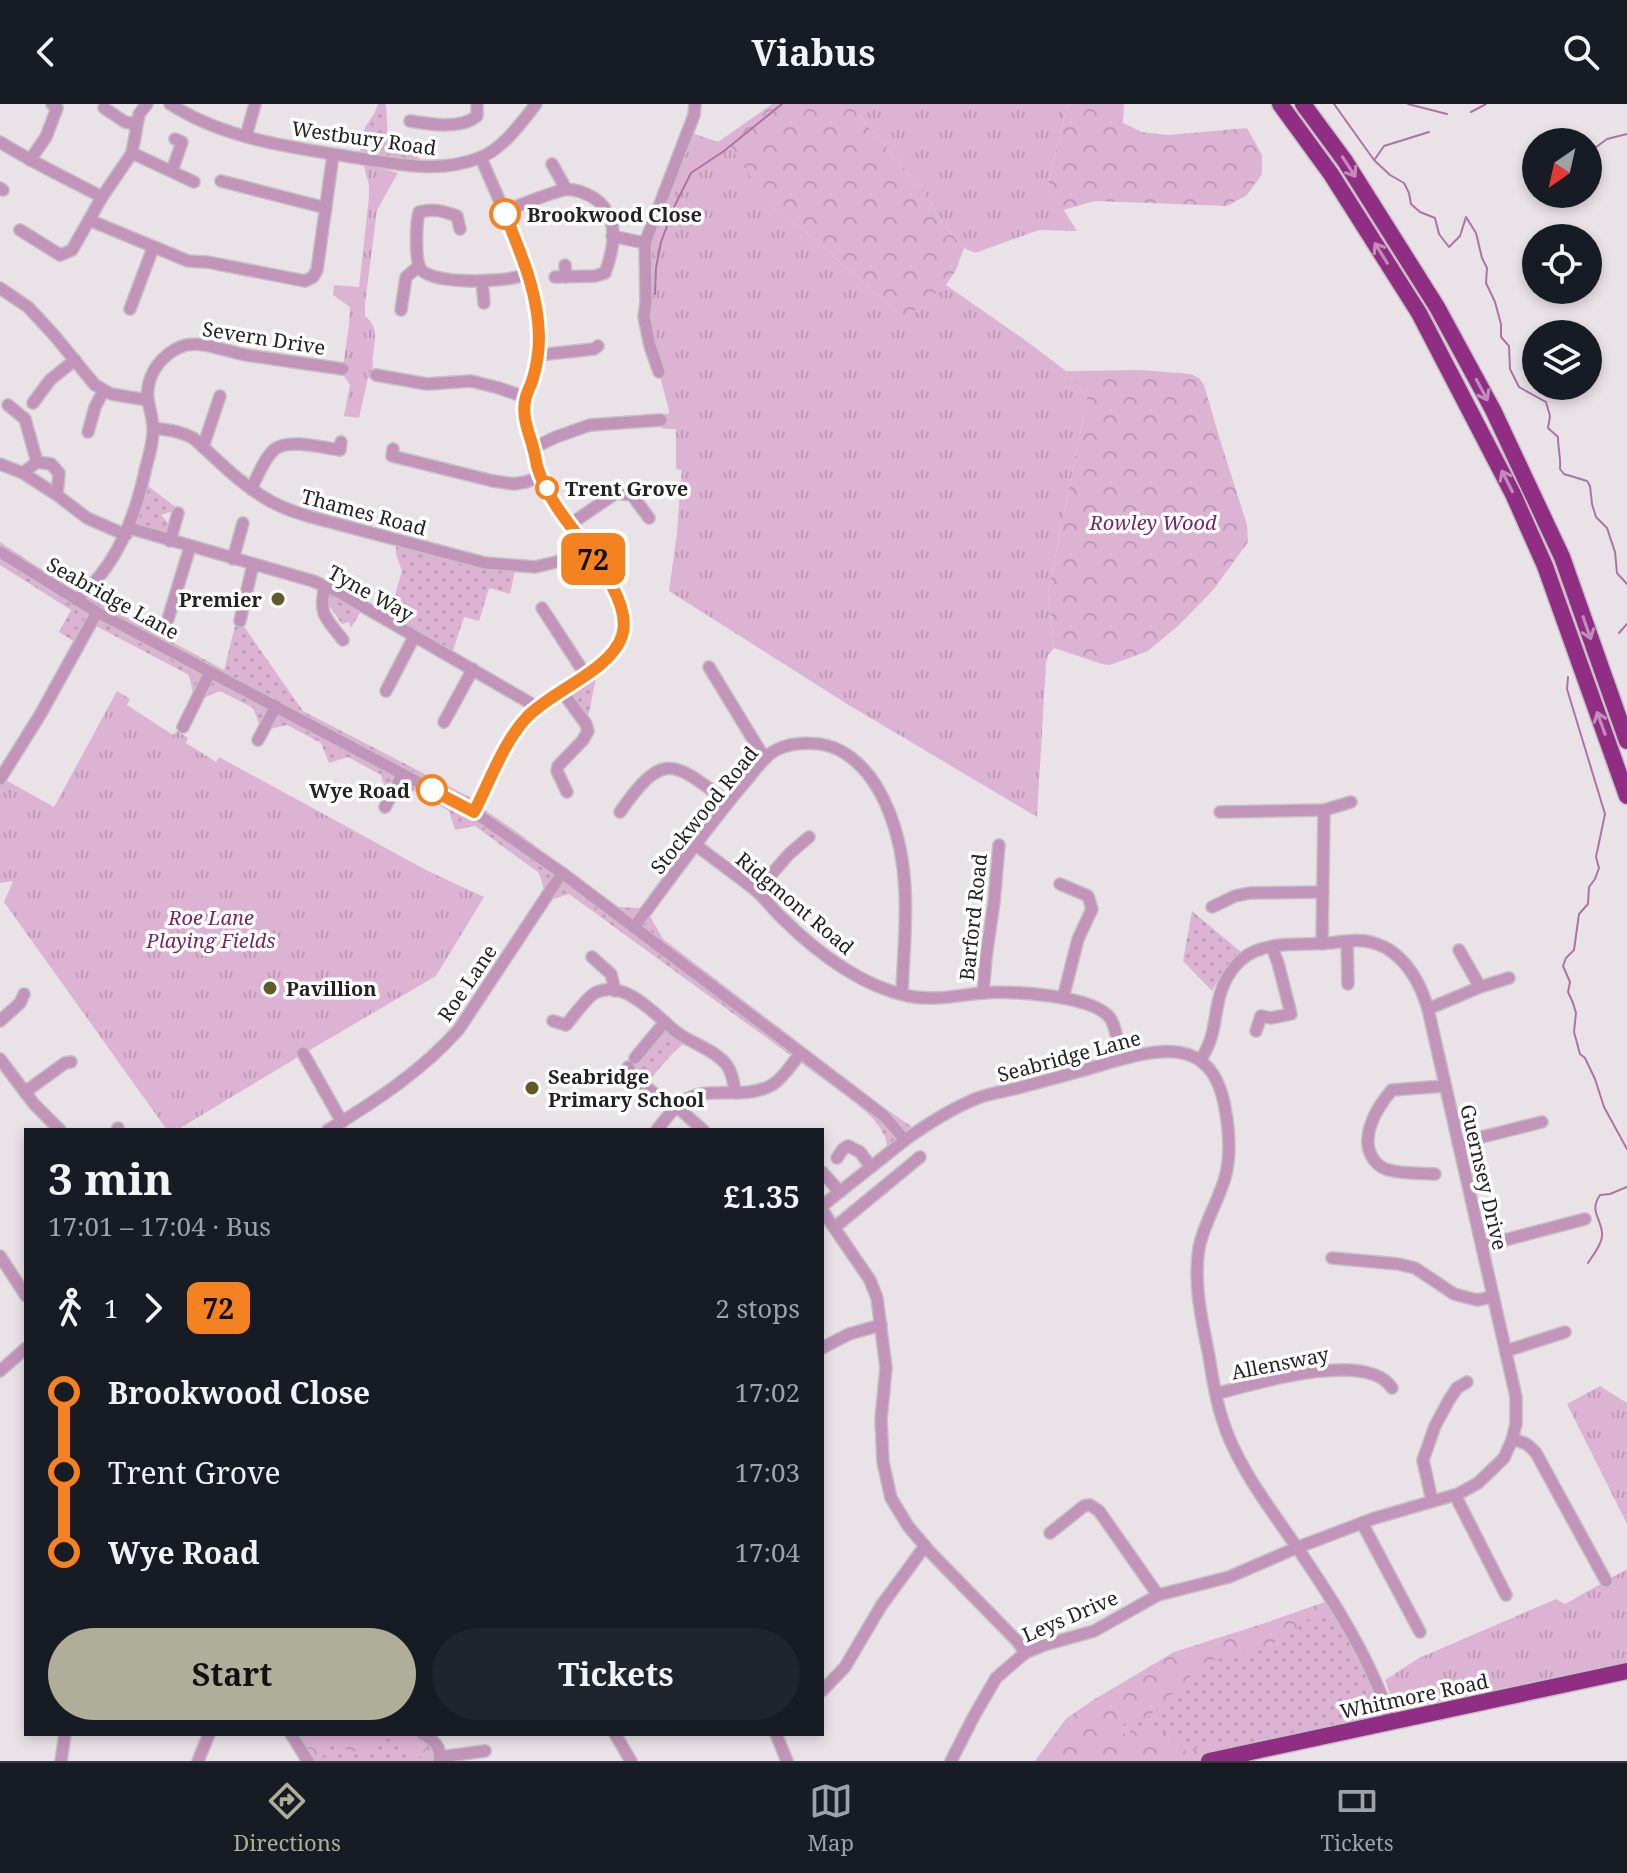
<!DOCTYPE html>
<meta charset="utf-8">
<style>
:root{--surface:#171b24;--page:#20242c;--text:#f1f3f6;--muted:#9ea1a6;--line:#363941;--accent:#afaf99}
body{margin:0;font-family:"Noto Serif",serif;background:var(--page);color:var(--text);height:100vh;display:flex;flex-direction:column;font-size:30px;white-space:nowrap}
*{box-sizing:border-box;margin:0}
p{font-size:26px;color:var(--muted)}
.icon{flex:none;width:44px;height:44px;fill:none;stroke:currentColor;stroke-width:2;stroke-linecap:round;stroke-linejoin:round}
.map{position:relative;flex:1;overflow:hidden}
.sheet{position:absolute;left:24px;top:1024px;width:800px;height:608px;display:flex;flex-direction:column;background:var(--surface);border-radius:0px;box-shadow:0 4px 12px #0003}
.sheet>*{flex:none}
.badge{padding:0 16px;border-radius:12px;font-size:28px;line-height:52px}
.needle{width:52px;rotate:214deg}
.controls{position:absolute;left:1522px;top:24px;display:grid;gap:16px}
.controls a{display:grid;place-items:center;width:80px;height:80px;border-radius:50%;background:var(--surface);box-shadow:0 4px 12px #0003;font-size:40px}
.map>.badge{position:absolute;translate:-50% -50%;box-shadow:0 0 0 4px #fff}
.legs{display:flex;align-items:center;gap:12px;height:88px;padding:0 24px;font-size:26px}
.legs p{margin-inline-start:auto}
.overview{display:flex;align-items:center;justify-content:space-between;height:136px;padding:0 24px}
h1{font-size:44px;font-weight:700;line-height:60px}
.cta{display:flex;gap:16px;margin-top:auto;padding:16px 24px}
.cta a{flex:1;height:92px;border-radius:48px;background:var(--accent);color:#111;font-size:32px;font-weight:700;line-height:92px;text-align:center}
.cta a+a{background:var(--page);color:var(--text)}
ul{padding:0 24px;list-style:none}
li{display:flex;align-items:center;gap:28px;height:80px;font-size:30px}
li i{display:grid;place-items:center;width:12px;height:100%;margin:0 10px;background:currentColor}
li i::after{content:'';width:20px;height:20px;margin:-10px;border:6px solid;border-radius:50%;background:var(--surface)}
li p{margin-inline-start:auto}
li:first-child i{background:linear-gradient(#0000 50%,currentColor 0)}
li:last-child i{background:linear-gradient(currentColor 50%,#0000 0)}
header{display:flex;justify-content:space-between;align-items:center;height:104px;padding:0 24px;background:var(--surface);font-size:36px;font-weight:700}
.tab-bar{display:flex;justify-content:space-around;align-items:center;height:112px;border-top:2px solid var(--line);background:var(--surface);font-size:22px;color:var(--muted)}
.tab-bar a{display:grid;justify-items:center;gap:4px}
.tab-bar .on{color:var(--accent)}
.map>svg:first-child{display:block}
.grass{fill:url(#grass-dots)}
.forest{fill:url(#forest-crowns)}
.park{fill:url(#park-tufts)}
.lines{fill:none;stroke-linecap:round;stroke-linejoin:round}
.stream{stroke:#b072a5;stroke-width:2}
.minor-casing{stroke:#c6c0c5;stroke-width:14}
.highway-casing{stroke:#c6c0c5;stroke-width:19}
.minor{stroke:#c294b9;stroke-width:11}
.highway{stroke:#8f2e82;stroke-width:16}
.oneway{stroke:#c18cba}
.line-1-casing{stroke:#fff;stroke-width:18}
.line-1{stroke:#f58220;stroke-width:12}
.stop-1-dot{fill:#fff;stroke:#f58220;stroke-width:4}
.poi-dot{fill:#5f5b28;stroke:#fff;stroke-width:3}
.labels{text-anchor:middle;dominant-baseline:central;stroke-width:7;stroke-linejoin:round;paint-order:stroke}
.street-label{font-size:20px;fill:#252224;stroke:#fff}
.stop-label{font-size:20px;font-weight:bold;fill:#252224;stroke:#fff;text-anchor:start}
.park-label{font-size:20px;font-style:italic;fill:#742869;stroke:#fff}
.poi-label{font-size:20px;font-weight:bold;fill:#252224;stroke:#fff;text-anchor:start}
</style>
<header><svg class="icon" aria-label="back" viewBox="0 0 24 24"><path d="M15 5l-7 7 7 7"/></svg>Viabus<svg class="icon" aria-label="search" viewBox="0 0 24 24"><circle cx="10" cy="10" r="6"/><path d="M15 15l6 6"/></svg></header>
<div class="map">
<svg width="1627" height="1657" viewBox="0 0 1627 1657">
<defs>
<pattern id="grass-dots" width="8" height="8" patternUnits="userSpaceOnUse" patternTransform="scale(2)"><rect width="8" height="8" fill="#ddb3d4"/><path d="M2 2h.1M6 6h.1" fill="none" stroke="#be9ab6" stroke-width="1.8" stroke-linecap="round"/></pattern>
<pattern id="forest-crowns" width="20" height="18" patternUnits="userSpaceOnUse" patternTransform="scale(2)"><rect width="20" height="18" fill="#ddb3d4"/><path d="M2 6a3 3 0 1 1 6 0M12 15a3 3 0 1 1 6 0" fill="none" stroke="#be9ab6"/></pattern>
<pattern id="park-tufts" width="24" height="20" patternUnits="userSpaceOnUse" patternTransform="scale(2)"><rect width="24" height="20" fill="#ddb3d4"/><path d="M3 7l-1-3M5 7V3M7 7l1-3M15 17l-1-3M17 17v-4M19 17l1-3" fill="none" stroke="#be9ab6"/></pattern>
</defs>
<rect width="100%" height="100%" fill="#e9e3e8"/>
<g class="grass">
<polygon points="378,0 386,0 388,39 418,47 419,58 360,47 365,23 374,10"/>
<path d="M148,382L177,404L174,407L161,411L170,421L166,427L158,430L136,420C135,407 143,394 148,382Z"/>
<polygon points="396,435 516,462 510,490 489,484 479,517 464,513 451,552 388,516 402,467 396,451"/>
<path d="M0,438L82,492L91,494L224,566L235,522L240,517L303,607L479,698L482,704L517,728L615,803L642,804L647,807L663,835L886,1005L918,1027L890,1048C885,1042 888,1037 884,1031C875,1011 854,999 838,986L569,790L554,795L544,785L539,769L475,722L455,726L449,707L414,687L394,695L388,694L381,671L348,653L329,659L321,639L287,621L262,627L253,604L220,587L199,596L194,594L189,571L98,523H87L78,540L59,528L71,506L0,461Z"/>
<polygon points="325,482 364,502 351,524 349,518 342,520 330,503 321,504"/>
<polygon points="598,563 588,614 570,598 571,585"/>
<polygon points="1192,807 1241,848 1222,869 1212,887 1183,857"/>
<polygon points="665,918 689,935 673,949 650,975 628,963"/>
<polygon points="1331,1496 1391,1618 1209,1657 1035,1657 1066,1615 1095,1595 1274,1516"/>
<polygon points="291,1630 422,1630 430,1634 438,1657 308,1657"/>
</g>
<g class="forest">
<polygon points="772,0 849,0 911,72 930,98 943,120 964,144 956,166 946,181 905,215 891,213 897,207 800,123 771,103 690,299 677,429 682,366 676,365 677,325 661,324 660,311 670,309 659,268 691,29 718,38"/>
<polygon points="1070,0 1124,0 1123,19 1142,28 1168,31 1247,24 1262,51 1262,70 1247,91 1227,102 1095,97 1063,106 1048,81 1066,5"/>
<polygon points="1142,266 1191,270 1199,274 1204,281 1221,339 1247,421 1248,438 1214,485 1179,521 1148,547 1110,561 1102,560 1054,544 1048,489 1087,294 1066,267"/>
<path d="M1331,1496L1336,1504L1326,1512L1305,1516L1293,1528L1262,1546L1206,1557L1148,1613L1124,1620L1120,1626L1125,1630C1155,1624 1163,1621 1184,1647L1213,1641L1223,1649L1189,1657H1035L1066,1615L1095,1595L1174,1548L1274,1516Z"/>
<polygon points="297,1630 407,1630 418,1635 427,1644 421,1653 411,1652 399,1638 386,1634 374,1645 349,1648 337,1637 330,1643 329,1649 318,1654 310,1653"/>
</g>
<g class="park">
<polygon points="849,0 1070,0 1066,5 1048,81 1077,127 1039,126 975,149 964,144 943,120 930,98 911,72"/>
<polygon points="688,28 718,38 725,35 771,103 800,123 905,214 946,181 1025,236 1066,267 1087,294 1048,489 1054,544 1048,551 1046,559 1037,713 847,600 669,487 677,429 682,366 676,365 676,325 661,324 660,311 670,310 659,268 650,242 645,139"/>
<path d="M369,61L398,69L377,106L365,200V212C379,223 375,235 373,251C372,258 373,265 373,272L368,274L359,314L344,312L350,281L342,269L349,221L350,203L333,191L334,181L359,183L369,93V81L364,63Z"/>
<polygon points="117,587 130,595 127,601 173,631 177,627 188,634 186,639 216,658 219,653 426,766 484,793 436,872 298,953 177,1026 167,1026 4,798 13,777 0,779 0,675 2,674 54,703"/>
<polygon points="1600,1282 1627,1299 1627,1420 1567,1300"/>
<polygon points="1627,1465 1627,1558 1417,1602 1401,1604 1391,1593 1385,1576 1419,1554 1556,1495 1565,1500"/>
</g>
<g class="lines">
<g class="stream">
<path d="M1334,0L1374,56L1390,71L1404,79L1409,89L1411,100L1420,108L1435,114L1439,130L1449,143L1460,132L1466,113L1476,129L1482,154L1487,164L1486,179L1495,198L1501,220V233L1509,242L1510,265L1519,283L1546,298L1550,312L1548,324L1558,333C1558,345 1561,353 1560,365L1564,370L1587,377L1590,382L1592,400L1596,413L1607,424L1615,448L1617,469L1627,480"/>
<polyline points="1408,0 1447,10"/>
<polyline points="1471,8 1486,0"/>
<polyline points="1595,44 1607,35 1627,30"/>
<polyline points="1375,55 1384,42 1429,28"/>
<polyline points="655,190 656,164 661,138 675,101 691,69 724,47 782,0"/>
<polyline points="1619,529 1627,520"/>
<polyline points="1568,573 1567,585 1605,710 1596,753 1599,764 1595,775 1589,783 1588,800 1579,810 1574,846 1566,854 1563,862 1570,878 1568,888 1573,899 1576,909 1574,928 1580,950 1585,954 1595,975 1604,1003 1627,1045"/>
<path d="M1588,1159C1593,1151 1603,1139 1602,1129C1601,1114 1589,1107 1600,1091L1610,1090L1627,1083"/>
</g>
<g class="minor-casing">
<g id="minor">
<path d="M170,0C227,37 298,44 364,55C403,61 440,69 479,54C503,45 521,19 536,0"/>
<polyline points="104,4 125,18 136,20"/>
<path d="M410,17C430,20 460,26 477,12V0"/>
<polyline points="246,32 255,0"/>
<path d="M0,38C33,59 68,75 102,93"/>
<polyline points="132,49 194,78"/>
<polyline points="30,56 46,33 57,4 52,0"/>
<polyline points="552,60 566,85"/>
<polyline points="172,67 182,38 175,35"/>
<polyline points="221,77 326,104"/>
<polyline points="0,84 3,86"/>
<path d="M504,107C522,101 545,90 564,86C573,84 586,89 594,94C620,112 615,142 605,169L595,172L555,173"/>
<polyline points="89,116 188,157 207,158 305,177 313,173 317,166 333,51"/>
<path d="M460,125L457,112C443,107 434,104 419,108C416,120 415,154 420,164C430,181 499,178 517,173C520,172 525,169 528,168"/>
<polyline points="20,126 60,151 72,146 102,93 132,49 139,10 147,0"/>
<polyline points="612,132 645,139"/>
<polyline points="565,161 566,173"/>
<polyline points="482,177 484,199"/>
<polyline points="0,184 28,203 54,231 95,281 111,290 147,296"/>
<polyline points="130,205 153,144"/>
<polyline points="401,206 406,173 419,162"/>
<polyline points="538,251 594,245 598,242"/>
<polyline points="659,268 650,242 644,213 646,198 645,139 694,11 695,0"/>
<polyline points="376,271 427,280 471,277 499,284 525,293"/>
<polyline points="33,299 50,276 75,256"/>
<polyline points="8,301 25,315 37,358"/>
<path d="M154,324C168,326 180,327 193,334C216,354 238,378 265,394C279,403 295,408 311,413L485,459L535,463L556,458L587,445"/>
<polyline points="88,328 95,303 104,286"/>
<polyline points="203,343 220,292"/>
<polyline points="533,344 556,333 590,321 661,316"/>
<polyline points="393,345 392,352 493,377 514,380 526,378 541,372"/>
<polyline points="0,360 23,369 57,391 87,414 126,431"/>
<polyline points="23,369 37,358 51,360 59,369 57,391"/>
<path d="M251,385C258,372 264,354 275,345C289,334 324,344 340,346L341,338"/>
<polyline points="569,421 616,389 632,391 649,414"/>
<polyline points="129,424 313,477 340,489 537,603"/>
<polyline points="170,437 178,409"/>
<path d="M0,448L97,508L474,708L562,769L801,949L884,1012L905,1036C926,1021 949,1006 973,996C985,990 1000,988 1014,985C1043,977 1072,970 1101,961C1156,945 1212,929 1225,1004C1229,1025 1231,1048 1226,1070C1220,1095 1204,1118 1199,1144C1193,1179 1202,1217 1209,1252C1212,1272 1215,1292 1221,1311C1234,1358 1269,1403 1296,1442C1333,1496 1371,1555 1391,1618"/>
<polyline points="233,455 243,419"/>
<path d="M325,482C318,511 326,514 343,536"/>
<path d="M76,496C117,462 135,414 146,363C149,352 153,339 153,327C154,311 144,296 149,279C153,262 168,246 186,241C202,237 229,248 246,251C278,256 310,260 343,265"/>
<polyline points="542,504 585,570"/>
<polyline points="168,515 190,443"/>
<polyline points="240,517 253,460"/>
<polyline points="709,563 765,655"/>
<polyline points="561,586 586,620 588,627 583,636 558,662 557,667 567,688"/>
<polyline points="386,587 414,533"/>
<polyline points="444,618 473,565"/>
<polyline points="183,623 210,568"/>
<polyline points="258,636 276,602"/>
<polyline points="0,675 40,611 97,508"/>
<polyline points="385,703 403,670"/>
<path d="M474,708C490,676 503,639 527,613C554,585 611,567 622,532C634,493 575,432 555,400C550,392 546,382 542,373C535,357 522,313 525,297C526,289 531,282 533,274C538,259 539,241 538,226C534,165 504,109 481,54"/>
<path d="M620,708C664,645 673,658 728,698"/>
<polyline points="1220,708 1324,706 1351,698"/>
<path d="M696,741C715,756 735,770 754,785C764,793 771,803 780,812C815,847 858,881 908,892C936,897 954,892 981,889C1009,886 1093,891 1110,914C1117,924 1118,943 1121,955"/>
<polyline points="1060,780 1088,792 1092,805 1078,835 1063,894"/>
<polyline points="757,787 789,750 809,733"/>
<polyline points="1212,803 1235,792 1250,789 1323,788"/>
<path d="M634,823C671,774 706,724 746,677C755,667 764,652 776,646C794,637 824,637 841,647C886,672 903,738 905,786C907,820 903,856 902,890"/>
<polyline points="1347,838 1348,880"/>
<polyline points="1322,840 1324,706"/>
<polyline points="1459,846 1480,883"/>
<polyline points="592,853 611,870 615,887"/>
<polyline points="983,889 986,853 994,798 999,741"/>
<polyline points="1428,905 1480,883 1509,874"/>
<polyline points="0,917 20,899 24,890"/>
<path d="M553,917L566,921C573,913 587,893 595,889C626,873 658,915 679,930C694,940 714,946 726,960C732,968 734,978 735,989"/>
<polyline points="1256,927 1261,912 1271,914 1291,910 1278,859 1272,843"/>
<polyline points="303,949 342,1018"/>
<polyline points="635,954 665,918"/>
<polyline points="0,955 34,1000 60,1026"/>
<polyline points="628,963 633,972 674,1006"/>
<polyline points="25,988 65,959 71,958"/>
<polyline points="677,1003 703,1026"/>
<polyline points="117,1026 118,1024"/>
<path d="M328,1026C376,997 423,966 459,925L562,769"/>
<path d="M657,1026C665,1015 675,1002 687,995C713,981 743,997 772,981C785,973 791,960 801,949"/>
<polyline points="1458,1039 1542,1018"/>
<polyline points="837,1054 843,1045 848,1042 860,1048 871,1063"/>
<polyline points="822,1068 840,1088"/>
<path d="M1435,1070C1420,1069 1404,1070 1389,1066C1383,1065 1378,1061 1374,1056C1358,1034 1377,1003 1392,986L1445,982"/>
<polyline points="822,1102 905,1036"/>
<polyline points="822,1106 870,1176 877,1194 886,1264 881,1315 883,1358 891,1394 908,1422 930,1448 1018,1538 1025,1549"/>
<polyline points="835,1123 920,1053"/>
<polyline points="1482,1142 1585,1115"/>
<polyline points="0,1152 26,1192"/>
<polyline points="1332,1154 1398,1160 1415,1164 1454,1190 1477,1196 1493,1193"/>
<polyline points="822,1244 849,1230 881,1221"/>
<polyline points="1506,1247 1565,1228"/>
<polyline points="0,1267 26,1244"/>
<path d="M1216,1290C1253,1280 1367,1245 1392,1284"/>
<path d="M1512,1336C1523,1337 1528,1340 1536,1349L1606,1477"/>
<polyline points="1455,1391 1506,1491"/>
<polyline points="1432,1397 1423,1356 1435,1322 1449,1296 1457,1284 1467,1278"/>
<polyline points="1362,1419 1420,1528"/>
<polyline points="1050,1429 1084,1402 1090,1401 1099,1407 1158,1491"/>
<polyline points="822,1587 845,1563 881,1502 925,1442"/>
<polyline points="291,1630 308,1657"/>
<path d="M422,1630C433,1635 442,1643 439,1657"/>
<polyline points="615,1630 631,1657"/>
<polyline points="776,1630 787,1657"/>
<polyline points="440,1653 485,1647"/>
<polyline points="61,1657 65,1630"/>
<polyline points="198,1657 209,1630"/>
<path d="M951,1657L974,1612L996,1574L1025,1549L1044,1541L1094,1527L1158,1491L1229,1473L1296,1444L1375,1414L1458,1390L1478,1379L1504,1354L1512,1336L1516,1320V1293L1428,905C1421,881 1410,859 1388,845C1383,842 1372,838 1365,837C1354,835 1340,838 1329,839C1307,841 1282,838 1261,845C1251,848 1243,853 1236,861C1208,893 1223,925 1200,956"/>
</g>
</g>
<g class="highway-casing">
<g id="highway">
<polyline points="1280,0 1331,70 1419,209 1513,390 1545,462 1627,692"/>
<polyline points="1303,0 1345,57 1437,203 1493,306 1562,453 1627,637"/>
<polyline points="1209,1657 1627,1567"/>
</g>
</g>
<use href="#minor" class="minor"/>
<use href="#highway" class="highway"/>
</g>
<defs><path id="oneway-shaft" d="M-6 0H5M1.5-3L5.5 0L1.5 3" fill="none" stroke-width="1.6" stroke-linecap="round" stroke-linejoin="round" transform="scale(2)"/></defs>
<g class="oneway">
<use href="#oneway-shaft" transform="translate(1349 63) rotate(57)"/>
<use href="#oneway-shaft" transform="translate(1381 149) rotate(-122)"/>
<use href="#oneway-shaft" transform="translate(1482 286) rotate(62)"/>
<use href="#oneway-shaft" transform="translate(1507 377) rotate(-117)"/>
<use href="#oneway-shaft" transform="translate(1587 524) rotate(71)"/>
<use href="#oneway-shaft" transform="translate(1601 619) rotate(-110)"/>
</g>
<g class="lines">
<g class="line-1-casing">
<path id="line-1" d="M432,686L474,708C490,677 503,639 527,613C553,586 611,566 622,532C635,492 575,433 555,400C548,389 541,375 537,362C536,356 535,350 533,344C529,328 522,314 525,297C526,289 531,282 533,274C537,261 539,246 539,232C538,188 521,150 505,110"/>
</g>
<use href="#line-1" class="line-1"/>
</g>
<g class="stop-1-dot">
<circle cx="505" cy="110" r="14"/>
<circle cx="547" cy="384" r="10"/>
<circle cx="432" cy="686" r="14"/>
</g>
<g class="poi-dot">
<circle cx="278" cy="495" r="8"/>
<circle cx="270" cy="884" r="8"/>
<circle cx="532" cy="984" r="8"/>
</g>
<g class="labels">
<g class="street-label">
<text transform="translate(364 34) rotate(8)">Westbury Road</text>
<text transform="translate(264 234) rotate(9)">Severn Drive</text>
<text transform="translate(364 408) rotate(15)">Thames Road</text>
<text transform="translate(371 489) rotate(29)">Tyne Way</text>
<text transform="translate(113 494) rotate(29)">Seabridge Lane</text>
<text transform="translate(704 706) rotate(-51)">Stockwood Road</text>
<text transform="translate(795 799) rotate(40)">Ridgmont Road</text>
<text transform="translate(973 813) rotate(-84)">Barford Road</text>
<text transform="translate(467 879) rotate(-56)">Roe Lane</text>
<text transform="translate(1069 952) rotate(-15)">Seabridge Lane</text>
<text transform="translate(1484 1073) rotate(77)">Guernsey Drive</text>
<text transform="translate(1280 1259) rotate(-11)">Allensway</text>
<text transform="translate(1070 1512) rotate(-23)">Leys Drive</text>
<text transform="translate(1414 1592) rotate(-12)">Whitmore Road</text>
</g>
<g class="stop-label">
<text x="527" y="110">Brookwood Close</text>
<text x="565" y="384">Trent Grove</text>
<text x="410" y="686" text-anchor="end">Wye Road</text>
</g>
<g class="park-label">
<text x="1153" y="418">Rowley Wood</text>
<text x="211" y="813">Roe Lane<tspan x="211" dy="23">Playing Fields</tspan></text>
</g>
<g class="poi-label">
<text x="262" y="495" text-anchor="end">Premier</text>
<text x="286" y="884">Pavillion</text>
<text x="548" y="972">Seabridge<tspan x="548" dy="23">Primary School</tspan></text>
</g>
</g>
</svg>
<div class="controls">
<a><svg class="needle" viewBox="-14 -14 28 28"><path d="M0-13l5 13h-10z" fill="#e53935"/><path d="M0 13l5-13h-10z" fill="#9ea1a6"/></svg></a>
<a><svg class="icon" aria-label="locate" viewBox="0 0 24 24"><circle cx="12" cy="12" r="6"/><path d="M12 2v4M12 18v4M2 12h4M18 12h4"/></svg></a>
<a><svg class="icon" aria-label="layers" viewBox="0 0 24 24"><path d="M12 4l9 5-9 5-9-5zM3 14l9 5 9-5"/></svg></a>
</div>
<b class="badge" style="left:593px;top:455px;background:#f58220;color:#111">72</b>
<section class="sheet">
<div class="overview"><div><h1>3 min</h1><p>17:01 – 17:04 · Bus</p></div><b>£1.35</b></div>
<div class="legs"><svg class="icon" aria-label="walk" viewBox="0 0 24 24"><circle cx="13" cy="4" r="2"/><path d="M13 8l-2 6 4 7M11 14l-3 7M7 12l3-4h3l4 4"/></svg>1<svg class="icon" aria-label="forward" viewBox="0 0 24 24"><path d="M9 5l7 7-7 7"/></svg><b class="badge" style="background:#f58220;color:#111">72</b><p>2 stops</p></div>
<ul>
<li><i style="color:#f58220"></i><b>Brookwood Close</b><p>17:02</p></li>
<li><i style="color:#f58220"></i><span>Trent Grove</span><p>17:03</p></li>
<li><i style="color:#f58220"></i><b>Wye Road</b><p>17:04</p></li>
</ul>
<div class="cta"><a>Start</a><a>Tickets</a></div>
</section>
</div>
<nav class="tab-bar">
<a class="on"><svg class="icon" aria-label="directions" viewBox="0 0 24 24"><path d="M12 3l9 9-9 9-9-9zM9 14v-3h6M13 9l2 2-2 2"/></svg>Directions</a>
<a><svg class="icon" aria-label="map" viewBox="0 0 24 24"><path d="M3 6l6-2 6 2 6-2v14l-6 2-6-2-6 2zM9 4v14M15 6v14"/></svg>Map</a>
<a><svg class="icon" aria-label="tickets" viewBox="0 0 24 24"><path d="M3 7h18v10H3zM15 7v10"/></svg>Tickets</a>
</nav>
